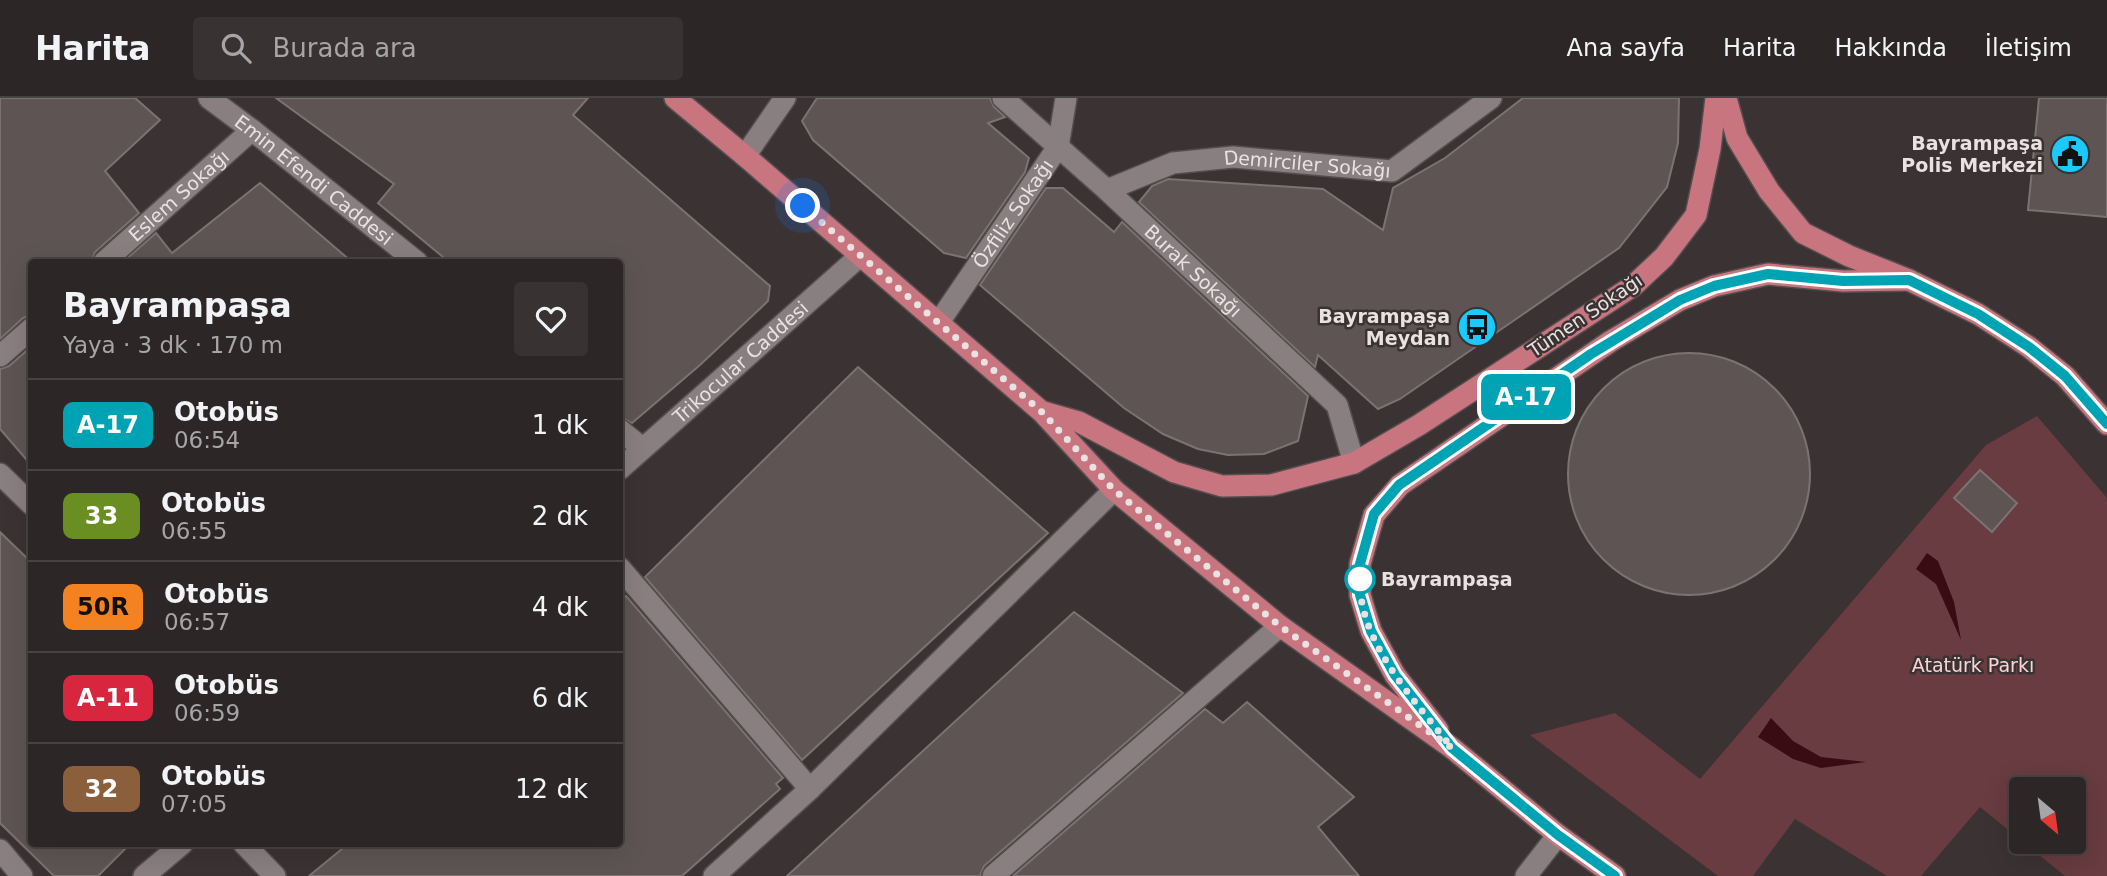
<!DOCTYPE html>
<html lang="tr">
<meta charset="utf-8">
<style>
:root{--surface:#2c2626;--page:#383232;--text:#f1f3f6;--muted:#a6a5a7;--line:#484343}
body{margin:0;font-family:"DejaVu Sans",sans-serif;background:var(--page);color:var(--text);height:100vh;display:flex;flex-direction:column;font-size:26px;white-space:nowrap}
*{box-sizing:border-box;margin:0}
p{font-size:23px;color:var(--muted)}
.icon{flex:none;width:38px;height:38px;fill:none;stroke:currentColor;stroke-width:2;stroke-linecap:round;stroke-linejoin:round}
.map{position:relative;flex:1;overflow:hidden}
.details{position:absolute;left:28px;top:161px;width:595px;height:588px;display:flex;flex-direction:column;background:var(--surface);border-radius:7px;box-shadow:0 7px 28px #0002,0 0 0 2px var(--line)}
.details>*{flex:none}
.badge{padding:0 14px;border-radius:10px;font-size:24px;line-height:46px}
.needle{width:46px;rotate:151deg}
.fabs{position:absolute;left:2009px;top:679px;display:grid;gap:14px}
.fabs a{display:grid;place-items:center;width:77px;height:77px;border-radius:7px;background:var(--surface);box-shadow:0 7px 28px #0002,0 0 0 2px var(--line);font-size:35px}
.you{position:absolute;width:35px;height:35px;margin:-18px;border:5px solid #fff;border-radius:50%;background:#1a73e8;box-shadow:0 0 0 10px #1a73e833}
.map>.badge{position:absolute;translate:-50% -50%;box-shadow:0 0 0 4px #fff}
.round{display:grid;place-items:center;flex:none;width:74px;height:74px;border-radius:7px;background:var(--page)}
.head{display:flex;align-items:center;justify-content:space-between;height:119px;padding:0 35px}
h1{font-size:33px;font-weight:700;line-height:52px}
ul{padding:0;list-style:none}
li{display:flex;align-items:center;gap:21px;height:91px;padding:0 35px;border-top:2px solid var(--line)}
li div{flex:1}
li b{display:block;font-size:26px}
li em{font-style:normal}
li .badge{min-width:77px;font-weight:700;text-align:center}
header{display:flex;align-items:center;gap:42px;box-sizing:border-box;height:98px;padding:0 35px;background:var(--surface);border-bottom:2px solid var(--line)}
header strong{font-size:33px}
nav{display:flex;gap:38px;margin-inline-start:auto;font-size:24px}
.search{width:490px;height:63px;background:var(--page);display:flex;align-items:center;gap:18px;box-sizing:border-box;padding:0 24px;border-radius:7px;color:var(--muted);font-size:26px}
.map>svg:first-child{display:block}
.green{fill:#683c40}
.water{fill:#390c14}
.building{fill:#5e5454;stroke:#7d7273;stroke-width:2}
.lines{fill:none;stroke-linecap:round;stroke-linejoin:round}
.minor-casing{stroke:#554e4e;stroke-width:24}
.major-casing{stroke:#554e4e;stroke-width:24}
.minor{stroke:#8a7f80;stroke-width:21}
.major{stroke:#c97580;stroke-width:21}
.line-casing{stroke:#fff;stroke-width:16}
.line{stroke:#00a3b4;stroke-width:10}
.walk{stroke:#e8e2e2;stroke-width:7;stroke-dasharray:0 12.6}
.stop-dot{fill:#fff;stroke:#00a3b4;stroke-width:3.5}
.labels{text-anchor:middle;dominant-baseline:central;stroke-width:5;stroke-linejoin:round;paint-order:stroke}
.poi-label{font-size:19px;font-weight:bold;fill:#e8e2e2;stroke:#3b3233;text-anchor:end}
.street-label{font-size:19px;fill:#e8e2e2;stroke:#3b3233}
.stop-label{font-size:19px;font-weight:bold;fill:#e8e2e2;stroke:#3b3233;text-anchor:start}
.park-label{font-size:19px;fill:#f8d4d5;stroke:#3b3233}
</style>
<header>
<strong>Harita</strong>
<div class="search"><svg class="icon" aria-label="search" viewBox="0 0 24 24"><circle cx="10" cy="10" r="6"/><path d="M15 15l6 6"/></svg>Burada ara</div>
<nav><a>Ana sayfa</a><a>Harita</a><a>Hakkında</a><a>İletişim</a></nav>
</header>
<div class="map">
<svg width="2107" height="778" viewBox="0 0 2107 778">
<rect width="100%" height="100%" fill="#3b3233"/>
<polygon class="green" points="2037,318 2107,400 2107,778 2065,778 2023,744 2074,744 2074,691 2021,691 2021,742 1980,709 1921,778 1887,778 1795,721 1753,778 1718,778 1530,637 1615,615 1700,681 1986,347"/>
<g class="water">
<polygon points="1927,455 1938,463 1954,504 1961,542 1936,486 1916,471"/>
<polygon points="1771,620 1793,643 1821,659 1866,664 1821,670 1793,661 1758,639"/>
</g>
<g class="building">
<polygon points="0,0 135,0 160,22 105,73 139,115 95,154 91,164 32,164 32,217 23,220 0,241"/>
<polygon points="276,0 588,0 573,17 770,188 768,203 700,267 632,325 620,319 620,164 449,164 378,105 394,86"/>
<polygon points="817,0 990,0 994,9 1005,19 988,25 1029,60 1025,74 966,160 944,155 813,42 802,23"/>
<polygon points="1523,0 1679,0 1678,45 1667,89 1619,150 1400,301 1378,311 1318,257 1315,269 1139,104 1152,88 1168,81 1323,91 1383,132 1393,90 1445,60"/>
<polygon points="2039,0 2107,0 2107,119 2028,112"/>
<polygon points="260,85 352,164 123,164 156,135 172,155"/>
<polygon points="1046,90 1063,90 1114,134 1122,124 1308,298 1298,343 1264,356 1228,357 1198,351 1163,336 1124,310 980,187"/>
<polygon points="32,248 32,368 0,331 0,271 9,268"/>
<circle cx="1689" cy="376" r="121"/>
<polygon points="858,269 1048,435 802,662 645,479"/>
<polygon points="1980,372 2017,405 1992,434 1954,400"/>
<polygon points="0,434 32,465 32,746 130,746 98,778 54,778 0,725"/>
<polygon points="626,498 783,680 776,686 780,691 682,778 309,778 348,746 620,746 620,505"/>
<polygon points="1074,514 1183,595 984,768 980,778 787,778"/>
<polygon points="1247,604 1354,699 1318,729 1359,778 1013,778 1205,611 1223,625"/>
</g>
<g class="lines">
<g class="minor-casing">
<g id="minor">
<path id="s1" d="M209,0L252,32L417,164"/>
<path id="s2" d="M1003,0L1107,92L1337,307L1354,365"/>
<polyline points="745,58 785,0"/>
<path id="s3" d="M1107,92L1173,65L1233,59L1392,73L1491,0"/>
<path id="s4" d="M104,164L252,32"/>
<path id="s5" d="M939,224L1058,49L1066,0"/>
<polyline points="0,258 32,230"/>
<polyline points="620,332 642,350"/>
<path id="s6" d="M620,371L860,158"/>
<polyline points="0,376 32,407"/>
<polyline points="620,470 810,691"/>
<polyline points="244,746 275,778"/>
<polyline points="0,752 22,778"/>
<polyline points="144,778 182,746"/>
<polyline points="714,778 810,691 1114,392"/>
<polyline points="993,778 1280,528"/>
<polyline points="1526,778 1558,737"/>
</g>
</g>
<g class="major-casing">
<g id="major">
<polyline points="675,0 745,58 1042,314 1114,392 1280,528 1452,650 1558,737 1615,778"/>
<polyline points="1726,0 1737,40 1769,93 1803,135 1849,158 1909,182 1978,216 2029,249 2065,278 2107,326"/>
<polyline points="1044,314 1079,324 1174,374 1222,388 1271,387 1354,365 1419,327 1633,188 1664,159 1696,117 1710,51 1716,0"/>
<polyline points="1438,632 1395,577 1371,533 1360,497 1360,466 1374,417 1400,387 1611,243 1680,202 1714,188 1768,176 1843,183 1909,182"/>
</g>
</g>
<use href="#minor" class="minor"/>
<use href="#major" class="major"/>
</g>
<g class="lines">
<g class="line-casing">
<polyline id="line" points="1615,778 1558,737 1452,650 1395,577 1371,533 1360,497 1360,466 1374,416 1399,387 1591,256 1680,202 1714,188 1768,176 1843,183 1909,182 1978,216 2029,249 2065,278 2107,326"/>
</g>
<use href="#line" class="line"/>
<path class="walk" d="M803,108L1042,314L1114,392L1280,528L1452,650C1416,604 1358,544 1360,481"/>
</g>
<defs>
<g id="civic-disc" transform="scale(2.0125)"><circle r="9.5" fill="#19cafc" stroke="#3b3233"/><path d="M-.6-6.5H3V-4.5H.6V-3L4-1V1h2V6H-6V1h2V-1L-.6-3ZM-1.2 2.5V6h2.4V2.5Z" fill="#111"/></g>
<g id="bus-disc" transform="scale(2.0125)"><circle r="9.5" fill="#19cafc" stroke="#3b3233"/><path d="M-5-6H5V4H4V6H2V4H-2V6H-4V4H-5ZM-3.5-4V0h7V-4ZM-3.5 1.2v1.5H-2V1.2ZM2 1.2v1.5H3.5V1.2Z" fill="#111"/></g>
</defs>
<g fill-rule="evenodd">
<use href="#civic-disc" x="2070" y="56"/>
<use href="#bus-disc" x="1477" y="229"/>
</g>
<circle class="stop-dot" cx="1360" cy="481" r="14"/>
<g class="labels">
<g class="poi-label">
<text x="2043" y="45">Bayrampaşa<tspan x="2043" dy="22">Polis Merkezi</tspan></text>
<text x="1450" y="218">Bayrampaşa<tspan x="1450" dy="22">Meydan</tspan></text>
</g>
<g class="street-label">
<text stroke="none"><textPath href="#s3" startOffset="206">Demirciler Sokağı</textPath></text>
<text stroke="none"><textPath href="#s1" startOffset="133">Emin Efendi Caddesi</textPath></text>
<text stroke="none"><textPath href="#s4" startOffset="100">Eslem Sokağı</textPath></text>
<text stroke="none"><textPath href="#s5" startOffset="131">Özfiliz Sokağı</textPath></text>
<text stroke="none"><textPath href="#s2" startOffset="257">Burak Sokağı</textPath></text>
<text transform="translate(1585 217) rotate(-34)">Tümen Sokağı</text>
<text stroke="none"><textPath href="#s6" startOffset="161">Trikocular Caddesi</textPath></text>
</g>
<g class="stop-label">
<text x="1381" y="481">Bayrampaşa</text>
</g>
<g class="park-label">
<text x="1973" y="567">Atatürk Parkı</text>
</g>
</g>
</svg>
<div class="fabs">
<a><svg class="needle" viewBox="-14 -14 28 28"><path d="M0-13l5 13h-10z" fill="#e53935"/><path d="M0 13l5-13h-10z" fill="#a6a5a7"/></svg></a>
</div>
<div class="you" style="left:803px;top:108px"></div>
<b class="badge" style="left:1526px;top:299px;background:#00a3b4;color:#fff">A-17</b>
<section class="details">
<div class="head"><div><h1>Bayrampaşa</h1><p>Yaya · 3 dk · 170 m</p></div><a class="round"><svg class="icon" aria-label="heart" viewBox="0 0 24 24"><path d="M12 20l-8-8c-3-5 5-10 8-4 3-6 11-1 8 4z"/></svg></a></div>
<ul>
<li><span class="badge" style="background:#00a3b4;color:#fff">A-17</span><div><b>Otobüs</b><p>06:54</p></div><em>1 dk</em></li>
<li><span class="badge" style="background:#6b8e23;color:#fff">33</span><div><b>Otobüs</b><p>06:55</p></div><em>2 dk</em></li>
<li><span class="badge" style="background:#f58220;color:#111">50R</span><div><b>Otobüs</b><p>06:57</p></div><em>4 dk</em></li>
<li><span class="badge" style="background:#d7263d;color:#fff">A-11</span><div><b>Otobüs</b><p>06:59</p></div><em>6 dk</em></li>
<li><span class="badge" style="background:#8b5e3c;color:#fff">32</span><div><b>Otobüs</b><p>07:05</p></div><em>12 dk</em></li>
</ul>
</section>
</div>
